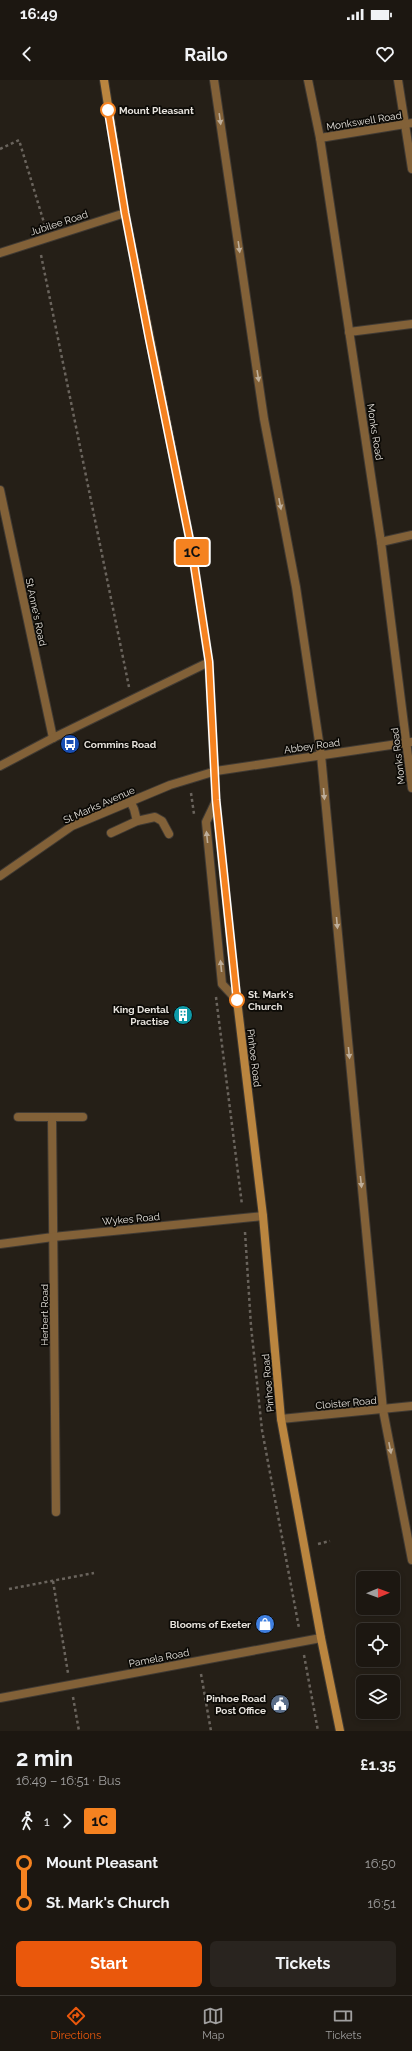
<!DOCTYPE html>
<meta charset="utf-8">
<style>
:root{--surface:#1c1711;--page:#29241f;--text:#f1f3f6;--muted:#a09f9f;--line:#3a3631;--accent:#ea580c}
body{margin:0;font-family:Raleway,sans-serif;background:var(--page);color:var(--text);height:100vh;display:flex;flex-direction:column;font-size:15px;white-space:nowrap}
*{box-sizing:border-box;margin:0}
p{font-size:13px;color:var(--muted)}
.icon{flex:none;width:22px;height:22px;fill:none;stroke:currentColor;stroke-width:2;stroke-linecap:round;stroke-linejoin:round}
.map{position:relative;height:1651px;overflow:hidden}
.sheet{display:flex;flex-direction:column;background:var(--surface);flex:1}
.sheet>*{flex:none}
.badge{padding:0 8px;border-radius:3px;font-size:14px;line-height:26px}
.needle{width:26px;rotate:89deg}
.buttons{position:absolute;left:356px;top:1491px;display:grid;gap:8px}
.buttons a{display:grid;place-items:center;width:44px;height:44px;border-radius:6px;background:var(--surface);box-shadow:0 2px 6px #0003,0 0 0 1px var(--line);font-size:20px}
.map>.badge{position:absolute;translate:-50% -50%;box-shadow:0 0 0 2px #fff}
.legs{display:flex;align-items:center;gap:6px;height:44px;padding:0 16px;font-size:13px}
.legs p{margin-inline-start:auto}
.summary{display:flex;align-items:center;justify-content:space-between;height:68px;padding:0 16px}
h1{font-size:22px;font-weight:700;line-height:30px}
.cta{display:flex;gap:8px;margin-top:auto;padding:8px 16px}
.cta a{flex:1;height:46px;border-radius:6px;background:var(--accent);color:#fff;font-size:16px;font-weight:700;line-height:46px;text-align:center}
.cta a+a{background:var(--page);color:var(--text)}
ul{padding:0 16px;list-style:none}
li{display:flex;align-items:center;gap:14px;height:40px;font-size:15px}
li i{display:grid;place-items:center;width:6px;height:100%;margin:0 5px;background:currentColor}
li i::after{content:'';width:10px;height:10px;margin:-5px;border:3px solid;border-radius:50%;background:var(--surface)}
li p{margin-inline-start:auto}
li:first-child i{background:linear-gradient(#0000 50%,currentColor 0)}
li:last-child i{background:linear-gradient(currentColor 50%,#0000 0)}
.status{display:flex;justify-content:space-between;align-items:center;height:28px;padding:0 20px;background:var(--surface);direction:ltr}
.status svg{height:11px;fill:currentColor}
header{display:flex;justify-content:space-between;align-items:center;height:52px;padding:0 16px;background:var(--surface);font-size:18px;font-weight:700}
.tab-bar{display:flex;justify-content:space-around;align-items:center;height:56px;border-top:1px solid var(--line);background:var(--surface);font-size:11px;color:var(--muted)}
.tab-bar a{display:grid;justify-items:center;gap:2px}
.tab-bar .current{color:var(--accent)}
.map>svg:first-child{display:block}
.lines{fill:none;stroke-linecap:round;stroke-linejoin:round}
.service-casing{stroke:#403a33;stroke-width:10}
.minor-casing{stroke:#403a33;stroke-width:10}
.secondary-casing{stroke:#403a33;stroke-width:10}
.path{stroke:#6a645d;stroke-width:2.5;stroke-dasharray:3 3;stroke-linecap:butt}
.service{stroke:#826138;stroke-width:8}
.minor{stroke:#826138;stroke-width:8}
.secondary{stroke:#ba853f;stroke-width:8}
.oneway{fill:#beae9a}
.line-1-casing{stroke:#fff;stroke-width:9}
.line-1{stroke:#f58220;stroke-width:6}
.stop-1-dot{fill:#fff;stroke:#f58220;stroke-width:2}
.labels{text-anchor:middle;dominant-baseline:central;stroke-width:3.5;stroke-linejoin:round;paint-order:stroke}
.stop-label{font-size:10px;font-weight:bold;fill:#e6e2dc;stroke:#0c0a06;text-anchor:start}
.street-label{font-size:10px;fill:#e6e2dc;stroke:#0c0a06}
.poi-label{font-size:10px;font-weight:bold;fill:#e6e2dc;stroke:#0c0a06;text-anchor:end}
</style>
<div class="status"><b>16:49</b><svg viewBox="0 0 49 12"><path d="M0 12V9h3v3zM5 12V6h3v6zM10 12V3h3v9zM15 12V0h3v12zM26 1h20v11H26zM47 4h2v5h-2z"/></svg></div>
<header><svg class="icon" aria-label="back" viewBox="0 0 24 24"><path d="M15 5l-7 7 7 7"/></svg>Railo<svg class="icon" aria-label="heart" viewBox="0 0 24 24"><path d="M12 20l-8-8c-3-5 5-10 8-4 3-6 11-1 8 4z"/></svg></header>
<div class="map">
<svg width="412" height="1651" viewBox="0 0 412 1651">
<rect width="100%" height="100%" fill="#251f17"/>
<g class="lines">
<g class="service-casing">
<g id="service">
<polyline points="214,0 264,339 296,507 321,675 383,1330 412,1480"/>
<polyline points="398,0 412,89"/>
<polyline points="216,721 206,742 222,904 237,920"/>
<polyline points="131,723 134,729 137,741"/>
<polyline points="111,753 137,741 155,737 162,741 169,754"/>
</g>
</g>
<g class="minor-casing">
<g id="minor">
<polyline points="308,0 320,58 381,462 412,708"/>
<polyline points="320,58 412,43"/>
<polyline points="0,173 125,133"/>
<polyline points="349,252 412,244"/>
<polyline points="0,410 53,658"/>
<polyline points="381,462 412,455"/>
<polyline points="0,686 53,658 209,582"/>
<polyline points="0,796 72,746 170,705 216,691 411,662"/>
<polyline points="18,1037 83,1037"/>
<polyline points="52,1038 56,1432"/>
<polyline points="0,1164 53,1157 263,1136"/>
<polyline points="281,1339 412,1326"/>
<polyline points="0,1618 321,1558"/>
</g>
</g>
<g class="secondary-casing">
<polyline id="secondary" points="104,0 125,133 192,471 209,582 216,721 237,920 263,1136 281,1339 321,1558 340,1651"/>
</g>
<g class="path">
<polyline points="0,69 19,60 45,146"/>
<polyline points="41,175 129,607"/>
<polyline points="191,713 194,734"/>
<polyline points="216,917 242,1125"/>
<polyline points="245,1152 251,1246 262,1350 299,1548"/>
<polyline points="318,1464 330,1461"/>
<polyline points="53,1501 68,1593"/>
<polyline points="9,1509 94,1493"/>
<polyline points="304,1575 318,1651"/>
<polyline points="201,1594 211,1651"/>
<polyline points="73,1617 79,1651"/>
</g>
<use href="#service" class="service"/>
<use href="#minor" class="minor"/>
<use href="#secondary" class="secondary"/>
</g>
<defs><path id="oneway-solid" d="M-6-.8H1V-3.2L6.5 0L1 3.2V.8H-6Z"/></defs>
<g class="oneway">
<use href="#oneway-solid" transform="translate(220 39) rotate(82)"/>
<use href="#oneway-solid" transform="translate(239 167) rotate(82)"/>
<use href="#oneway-solid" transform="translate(258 296) rotate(81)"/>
<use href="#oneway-solid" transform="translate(280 424) rotate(79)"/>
<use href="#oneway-solid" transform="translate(324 714) rotate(85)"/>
<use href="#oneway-solid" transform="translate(207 757) rotate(-96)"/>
<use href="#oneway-solid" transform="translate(337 843) rotate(85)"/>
<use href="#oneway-solid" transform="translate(221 886) rotate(-96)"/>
<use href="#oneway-solid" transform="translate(349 973) rotate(84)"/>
<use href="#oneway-solid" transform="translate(361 1102) rotate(84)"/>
<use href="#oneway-solid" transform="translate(390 1368) rotate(79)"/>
</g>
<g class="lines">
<g class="line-1-casing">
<polyline id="line-1" points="108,30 125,133 149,258 192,471 209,582 216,720 237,920"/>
</g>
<use href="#line-1" class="line-1"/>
</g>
<defs>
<g id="bus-disc" transform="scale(1)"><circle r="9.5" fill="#1a4fb4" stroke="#0c0a06"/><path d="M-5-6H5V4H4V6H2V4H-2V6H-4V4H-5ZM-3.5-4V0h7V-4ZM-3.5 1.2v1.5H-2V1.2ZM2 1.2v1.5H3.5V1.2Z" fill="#fff"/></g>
<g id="building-disc" transform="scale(1)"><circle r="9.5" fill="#0f9aa8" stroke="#0c0a06"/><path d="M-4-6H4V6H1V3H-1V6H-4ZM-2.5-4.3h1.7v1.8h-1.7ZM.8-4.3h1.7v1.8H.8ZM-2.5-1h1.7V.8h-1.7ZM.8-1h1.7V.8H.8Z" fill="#fff"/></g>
<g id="shop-disc" transform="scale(1)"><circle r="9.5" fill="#3f7fe0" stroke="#0c0a06"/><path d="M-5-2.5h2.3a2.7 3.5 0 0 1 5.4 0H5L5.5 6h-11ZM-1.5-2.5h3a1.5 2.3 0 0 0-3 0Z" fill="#fff"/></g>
<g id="civic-disc" transform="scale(1)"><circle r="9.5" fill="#5c6f8a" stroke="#0c0a06"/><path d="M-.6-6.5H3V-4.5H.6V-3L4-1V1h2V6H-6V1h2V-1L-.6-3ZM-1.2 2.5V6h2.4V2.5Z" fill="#fff"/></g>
</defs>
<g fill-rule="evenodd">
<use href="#bus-disc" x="70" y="664"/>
<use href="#building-disc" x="183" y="935"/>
<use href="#shop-disc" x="265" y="1544"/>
<use href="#civic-disc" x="280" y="1624"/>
</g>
<g class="stop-1-dot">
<circle cx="108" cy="30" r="7"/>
<circle cx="237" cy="920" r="7"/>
</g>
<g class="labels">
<g class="stop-label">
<text x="119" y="30">Mount Pleasant</text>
<text x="248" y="914">St. Mark's<tspan x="248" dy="12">Church</tspan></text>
</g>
<g class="street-label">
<text transform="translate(364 41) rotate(-9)">Monkswell Road</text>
<text transform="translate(59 143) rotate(-18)">Jubilee Road</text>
<text transform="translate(375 352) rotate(81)">Monks Road</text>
<text transform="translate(36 532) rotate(78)">St Anne's Road</text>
<text transform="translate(312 666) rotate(-8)">Abbey Road</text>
<text transform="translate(398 676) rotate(-97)">Monks Road</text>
<text transform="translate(99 725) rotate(-24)">St Marks Avenue</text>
<text transform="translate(254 978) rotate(83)">Pinhoe Road</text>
<text transform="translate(131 1139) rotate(-5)">Wykes Road</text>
<text transform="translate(44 1235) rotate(-90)">Herbert Road</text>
<text transform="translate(268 1303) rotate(-95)">Pinhoe Road</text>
<text transform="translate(346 1323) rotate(-5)">Cloister Road</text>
<text transform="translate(159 1578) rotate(-11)">Pamela Road</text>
</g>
<g class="poi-label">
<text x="84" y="664" text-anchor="start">Commins Road</text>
<text x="169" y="929">King Dental<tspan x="169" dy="12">Practise</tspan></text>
<text x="251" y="1544">Blooms of Exeter</text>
<text x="266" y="1618">Pinhoe Road<tspan x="266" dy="12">Post Office</tspan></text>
</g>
</g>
</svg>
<div class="buttons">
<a><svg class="needle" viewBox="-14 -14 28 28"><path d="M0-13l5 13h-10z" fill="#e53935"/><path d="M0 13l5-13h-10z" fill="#a09f9f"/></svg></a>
<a><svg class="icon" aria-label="locate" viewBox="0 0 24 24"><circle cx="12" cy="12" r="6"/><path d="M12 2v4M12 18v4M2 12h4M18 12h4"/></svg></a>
<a><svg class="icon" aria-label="layers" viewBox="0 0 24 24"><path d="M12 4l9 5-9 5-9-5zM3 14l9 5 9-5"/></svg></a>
</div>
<b class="badge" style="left:192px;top:472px;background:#f58220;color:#111">1C</b>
</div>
<section class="sheet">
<div class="summary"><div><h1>2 min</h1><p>16:49 – 16:51 · Bus</p></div><b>£1.35</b></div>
<div class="legs"><svg class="icon" aria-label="walk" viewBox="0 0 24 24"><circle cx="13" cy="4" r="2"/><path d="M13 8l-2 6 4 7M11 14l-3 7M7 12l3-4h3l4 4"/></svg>1<svg class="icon" aria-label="forward" viewBox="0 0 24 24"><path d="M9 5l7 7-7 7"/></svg><b class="badge" style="background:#f58220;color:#111">1C</b></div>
<ul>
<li><i style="color:#f58220"></i><b>Mount Pleasant</b><p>16:50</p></li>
<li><i style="color:#f58220"></i><b>St. Mark's Church</b><p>16:51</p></li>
</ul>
<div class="cta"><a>Start</a><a>Tickets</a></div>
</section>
<nav class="tab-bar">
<a class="current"><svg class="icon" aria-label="directions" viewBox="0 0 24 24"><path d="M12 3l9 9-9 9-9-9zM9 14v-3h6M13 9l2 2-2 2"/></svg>Directions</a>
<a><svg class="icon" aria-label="map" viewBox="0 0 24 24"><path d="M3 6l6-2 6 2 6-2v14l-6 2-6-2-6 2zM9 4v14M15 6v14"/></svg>Map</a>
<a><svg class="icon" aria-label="tickets" viewBox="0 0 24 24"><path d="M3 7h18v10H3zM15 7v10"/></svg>Tickets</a>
</nav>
